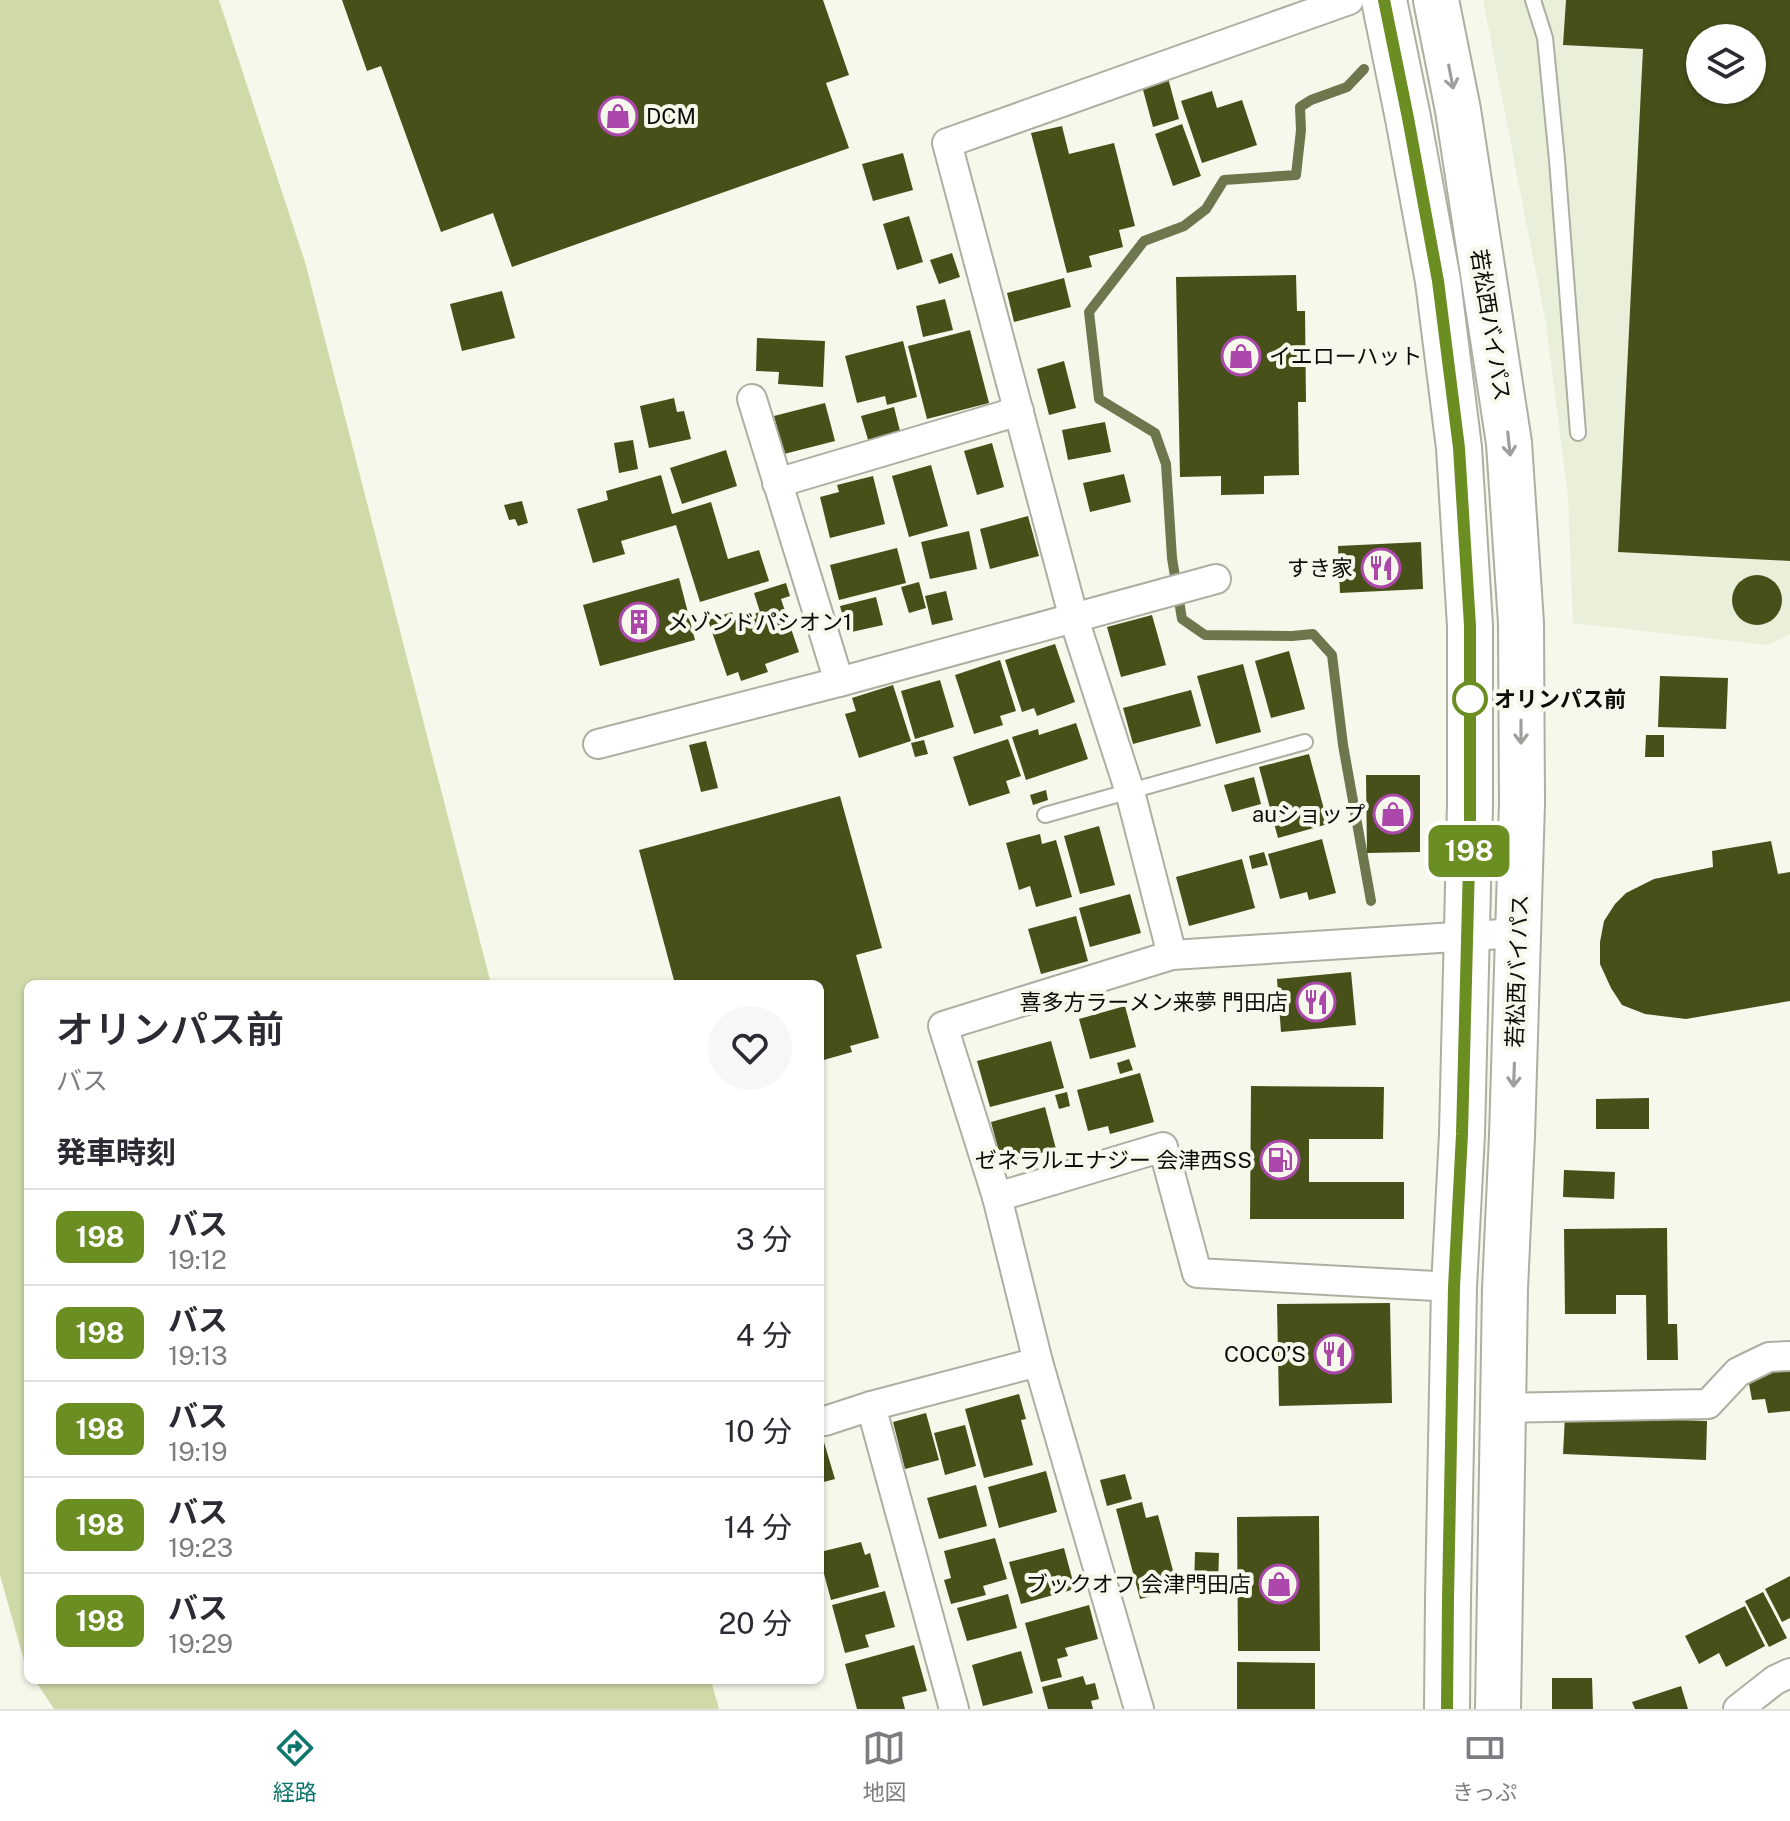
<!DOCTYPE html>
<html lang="ja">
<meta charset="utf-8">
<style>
:root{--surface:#fff;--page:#f7f7f7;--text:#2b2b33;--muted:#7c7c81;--line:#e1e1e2;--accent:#0f766e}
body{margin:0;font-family:"Public Sans","Noto Sans JP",sans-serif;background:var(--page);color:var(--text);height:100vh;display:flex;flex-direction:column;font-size:30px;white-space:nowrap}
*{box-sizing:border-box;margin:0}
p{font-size:26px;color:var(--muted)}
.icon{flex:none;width:44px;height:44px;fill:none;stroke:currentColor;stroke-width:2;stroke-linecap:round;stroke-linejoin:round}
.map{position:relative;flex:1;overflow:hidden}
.sheet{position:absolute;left:24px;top:980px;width:800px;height:704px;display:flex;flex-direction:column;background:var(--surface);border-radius:12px;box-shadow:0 2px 6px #0004}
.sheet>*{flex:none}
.badge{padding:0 16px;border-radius:12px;font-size:28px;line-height:52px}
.controls{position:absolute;left:1686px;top:24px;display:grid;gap:16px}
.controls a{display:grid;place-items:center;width:80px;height:80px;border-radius:50%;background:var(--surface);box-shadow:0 2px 6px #0004;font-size:40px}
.map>.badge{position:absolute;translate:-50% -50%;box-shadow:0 0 0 4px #fff}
h2{padding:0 32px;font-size:30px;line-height:72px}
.round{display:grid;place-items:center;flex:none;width:84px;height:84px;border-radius:42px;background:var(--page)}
.summary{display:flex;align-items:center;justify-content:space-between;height:136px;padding:0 32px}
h1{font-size:38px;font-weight:600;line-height:60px}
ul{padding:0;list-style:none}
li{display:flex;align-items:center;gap:24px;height:96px;padding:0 32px;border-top:2px solid var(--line)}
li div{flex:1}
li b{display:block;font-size:30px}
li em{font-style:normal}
li .badge{min-width:88px;font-weight:700;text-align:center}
.tabs{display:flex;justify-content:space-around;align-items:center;height:112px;border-top:2px solid var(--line);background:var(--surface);font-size:22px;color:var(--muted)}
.tabs a{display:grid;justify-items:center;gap:4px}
.tabs .on{color:var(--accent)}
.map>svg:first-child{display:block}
.built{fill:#eaefda;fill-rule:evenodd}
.green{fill:#d0daa9}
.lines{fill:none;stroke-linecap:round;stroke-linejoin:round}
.stream{stroke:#6e764e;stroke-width:10}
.building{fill:#48501a;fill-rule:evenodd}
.service-casing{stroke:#acafa2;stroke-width:18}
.minor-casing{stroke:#acafa2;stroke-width:32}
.trunk-casing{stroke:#acafa2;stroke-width:48}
.service{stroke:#fff;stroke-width:14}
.minor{stroke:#fff;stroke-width:28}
.trunk{stroke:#fff;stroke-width:44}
.oneway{stroke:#9e9e9c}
.line-casing{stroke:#fff;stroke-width:18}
.line{stroke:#6b8e23;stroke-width:12}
.stop-dot{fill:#fff;stroke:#6b8e23;stroke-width:4}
.labels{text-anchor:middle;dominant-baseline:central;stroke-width:8;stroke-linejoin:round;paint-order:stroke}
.poi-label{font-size:22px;fill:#0c0d08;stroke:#f5f8ea;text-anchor:end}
.street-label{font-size:22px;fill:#0c0d08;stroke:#f5f8ea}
.stop-label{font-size:22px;font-weight:bold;fill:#0c0d08;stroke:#f5f8ea;text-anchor:start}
</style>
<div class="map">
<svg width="1790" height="1709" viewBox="0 0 1790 1709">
<rect width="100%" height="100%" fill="#f5f8ea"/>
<path class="built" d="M1483,0H1790V634L1768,645L1573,623L1568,496L1546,324ZM1700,38H1752V90H1700Z"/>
<g class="green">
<polygon points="0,0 219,0 305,262 491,984 28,984 28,1669 25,1664 0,1575"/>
<polygon points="35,1680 711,1680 719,1709 54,1709"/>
</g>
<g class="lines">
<polyline class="stream" points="1364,69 1347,87 1311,100 1300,107 1301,130 1296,175 1224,180 1206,209 1184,226 1144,241 1089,312 1099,399 1155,433 1166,464 1172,558 1182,619 1205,635 1292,636 1313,634 1332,655 1343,745 1371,901"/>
</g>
<g class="building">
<polygon points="342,0 823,0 849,75 826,83 849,148 512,267 493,213 441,232 381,66 367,71"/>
<path d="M1566,0H1790V561L1618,552L1643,49L1563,45ZM1700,38H1752V90H1700Z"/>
<polygon points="1168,78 1179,119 1153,127 1142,86"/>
<polygon points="1212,91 1217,108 1242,100 1257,145 1202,163 1181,101"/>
<polygon points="1182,124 1201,176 1173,186 1155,134"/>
<polygon points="1062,126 1069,154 1114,143 1135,226 1119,230 1123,247 1089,256 1092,267 1067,273 1031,133"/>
<polygon points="903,153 913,190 873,201 862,164"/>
<polygon points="909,216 923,262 897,270 883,224"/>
<polygon points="952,253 960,277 939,284 930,260"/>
<polygon points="1296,275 1297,311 1305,311 1306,402 1298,402 1299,475 1264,476 1264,494 1221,495 1221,476 1180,477 1176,277"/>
<polygon points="1064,278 1071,307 1014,322 1007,293"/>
<polygon points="502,291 515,338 462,351 450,304"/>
<polygon points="945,299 953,330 923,337 916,306"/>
<polygon points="970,330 989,403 927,419 908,346"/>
<polygon points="757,338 825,341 823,387 778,384 779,372 756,371"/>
<polygon points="903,341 917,397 887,405 885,396 857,403 845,356"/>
<polygon points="1064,361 1076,408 1049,415 1037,369"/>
<polygon points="674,398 677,412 684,411 691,439 649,448 640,406"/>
<polygon points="825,403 835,441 784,454 774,416"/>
<polygon points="894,407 901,435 869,443 861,416"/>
<polygon points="1105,422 1111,452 1068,460 1062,430"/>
<polygon points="633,440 638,469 619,473 614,443"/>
<polygon points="992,443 1004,487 977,495 964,451"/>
<polygon points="726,450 737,486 682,504 670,468"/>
<polygon points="931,465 948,526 909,537 892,476"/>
<polygon points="1124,474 1131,502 1090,512 1083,483"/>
<polygon points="661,475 672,514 711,502 728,559 759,550 769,581 700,602 676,525 621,541 625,554 593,563 577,509 608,500 606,491"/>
<polygon points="873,476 885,524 830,538 820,497 839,492 837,485"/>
<polygon points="522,501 528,523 518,526 515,519 509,520 504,505"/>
<polygon points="1028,516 1039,556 990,569 980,529"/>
<polygon points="969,531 977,569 930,579 921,542"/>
<polygon points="1421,542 1423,589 1340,593 1338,546"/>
<polygon points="897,548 906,583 839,600 830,565"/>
<circle cx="1757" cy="600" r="25"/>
<polygon points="679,578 695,640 600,666 583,605"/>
<polygon points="919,582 926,608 909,613 901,587"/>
<polygon points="786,583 790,596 781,599 799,652 765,664 768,672 741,681 738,672 727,676 708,620 732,612 735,620 760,612 754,593"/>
<polygon points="946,591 953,620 932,625 925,596"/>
<polygon points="876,597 883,625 847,633 840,606"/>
<polygon points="1152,615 1166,665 1121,677 1107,627"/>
<polygon points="1055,644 1075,702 1037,716 1034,708 1022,712 1005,660"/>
<polygon points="1289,651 1305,709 1271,718 1255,661"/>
<polygon points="1000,660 1016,711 1000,716 1003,725 974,734 955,675"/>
<polygon points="1243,664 1261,732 1216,744 1197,676"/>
<polygon points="1660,676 1728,678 1726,729 1658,727"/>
<polygon points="940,680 954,727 915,739 901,691"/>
<polygon points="893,685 911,741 859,758 845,714 856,711 852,698"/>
<polygon points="1191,690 1201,726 1133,744 1123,708"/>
<polygon points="1076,723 1088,759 1026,780 1012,737 1038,729 1039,735"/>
<polygon points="1646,735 1664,735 1664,757 1645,757"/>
<polygon points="1008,739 1021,776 1006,781 1010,793 969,806 953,757"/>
<polygon points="924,740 928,754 915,757 911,743"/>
<polygon points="706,741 718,788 701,792 689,745"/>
<polygon points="1309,754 1328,824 1278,838 1259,767"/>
<polygon points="1366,775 1420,775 1420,852 1367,853"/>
<polygon points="1254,777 1261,804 1232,812 1224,785"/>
<polygon points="1046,790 1048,800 1033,805 1030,795"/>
<polygon points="840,796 882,948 856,955 879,1038 850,1046 852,1052 820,1061 820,984 675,984 639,850"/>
<polygon points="1099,826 1115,885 1080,894 1064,836"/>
<polygon points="1040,834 1042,844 1056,840 1072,897 1036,907 1030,886 1019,890 1006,843"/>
<polygon points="1322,839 1336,893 1309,900 1307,892 1280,899 1268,854"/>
<polygon points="1771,841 1778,874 1790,872 1790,1001 1686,1019 1645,1014 1622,1005 1611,988 1600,964 1600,942 1604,921 1615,904 1626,893 1654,879 1713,867 1712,851"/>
<polygon points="1264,852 1268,865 1252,869 1249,856"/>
<polygon points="1242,859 1255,908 1189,926 1176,877"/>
<polygon points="1130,894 1141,933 1090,947 1079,908"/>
<polygon points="1076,916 1088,961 1041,974 1028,929"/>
<polygon points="1351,972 1356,1025 1281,1032 1277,979"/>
<polygon points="1125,1006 1136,1047 1090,1059 1079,1019"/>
<polygon points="1051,1041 1064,1088 990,1107 977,1061"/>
<polygon points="1129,1059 1133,1070 1120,1074 1117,1063"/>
<polygon points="1140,1073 1154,1122 1110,1134 1108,1126 1088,1131 1077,1090"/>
<polygon points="1251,1086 1384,1087 1383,1139 1309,1139 1309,1182 1404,1182 1404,1219 1250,1219"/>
<polygon points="1067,1092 1070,1106 1059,1109 1055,1095"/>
<polygon points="1649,1098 1649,1129 1596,1129 1596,1099"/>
<polygon points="1045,1107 1056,1149 1002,1163 991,1122"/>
<polygon points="1564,1170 1615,1172 1614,1199 1563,1197"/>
<polygon points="1667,1228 1668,1324 1677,1324 1678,1360 1647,1360 1646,1295 1616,1295 1616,1314 1565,1314 1564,1229"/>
<polygon points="1390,1303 1392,1403 1279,1406 1277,1304"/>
<polygon points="1790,1367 1790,1411 1768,1413 1765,1399 1752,1400 1747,1373"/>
<polygon points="1019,1394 1026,1419 1021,1420 1033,1465 984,1478 965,1409"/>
<polygon points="926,1413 939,1460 905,1469 893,1422"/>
<polygon points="1565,1416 1707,1421 1706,1460 1563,1454"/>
<polygon points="965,1425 976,1466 945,1475 934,1433"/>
<polygon points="823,1439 835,1479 820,1483 820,1440"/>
<polygon points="1046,1471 1057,1512 999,1528 988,1487"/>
<polygon points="1125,1474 1132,1499 1107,1506 1100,1480"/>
<polygon points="976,1485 987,1526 939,1539 927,1498"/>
<polygon points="1142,1502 1146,1518 1158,1515 1178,1589 1140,1599 1116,1509"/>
<polygon points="1319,1516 1320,1651 1238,1651 1237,1517"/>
<polygon points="995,1538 1007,1579 983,1586 986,1595 951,1604 944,1580 951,1578 944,1551"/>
<polygon points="861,1542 865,1555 870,1553 879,1587 831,1600 820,1559 820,1552"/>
<polygon points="1064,1548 1075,1589 1021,1604 1009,1562"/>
<polygon points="1195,1552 1219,1553 1218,1588 1194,1588"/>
<polygon points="1790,1576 1790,1618 1782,1622 1765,1589"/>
<polygon points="885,1591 895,1627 865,1635 869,1647 845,1653 832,1605"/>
<polygon points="1763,1592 1787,1638 1769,1647 1745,1601"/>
<polygon points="1008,1594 1017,1628 967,1641 957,1608"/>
<polygon points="1089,1605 1098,1639 1065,1648 1068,1656 1057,1659 1062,1677 1041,1682 1025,1623"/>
<polygon points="1745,1606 1765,1646 1726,1667 1719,1653 1699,1664 1685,1636"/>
<polygon points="914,1645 927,1691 902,1697 905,1709 857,1709 845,1664"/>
<polygon points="1021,1651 1033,1693 983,1706 972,1665"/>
<polygon points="1237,1662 1315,1663 1315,1709 1237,1709"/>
<polygon points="1083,1676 1086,1685 1095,1683 1099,1699 1091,1701 1093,1709 1048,1709 1042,1687"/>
<polygon points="1552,1678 1592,1678 1593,1709 1552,1709"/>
<polygon points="1681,1686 1688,1709 1635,1709 1632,1702"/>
</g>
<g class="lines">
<g class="service-casing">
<g id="service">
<polyline points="1533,0 1545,38 1557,160 1578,433"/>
<polyline points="1045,815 1305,742"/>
</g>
</g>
<g class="minor-casing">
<g id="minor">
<polyline points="752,399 839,682 1216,579"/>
<polyline points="777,483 1019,411"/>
<polyline points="598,744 839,682"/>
<polyline points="1172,955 1130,792 1074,619 947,143 1349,0"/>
<polyline points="997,1197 1163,1147 1197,1273 1454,1287"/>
<polyline points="871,1406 954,1709"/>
<polyline points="1503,1408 1708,1404 1738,1372 1769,1357 1790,1356"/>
<polyline points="825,1421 871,1406 1038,1362"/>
<polyline points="1139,1709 1038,1362 997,1197 943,1026 1172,955 1518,933"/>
<polyline points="1738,1709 1775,1680 1790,1673"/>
</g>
</g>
<g class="trunk-casing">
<g id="trunk">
<polyline points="1384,0 1408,118 1438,281 1459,448 1470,626 1470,804 1462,1134 1454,1287 1448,1599 1447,1709"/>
<polyline points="1436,0 1458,110 1509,443 1521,623 1522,803 1512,1136 1505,1289 1498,1709"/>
</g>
</g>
<use href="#service" class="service"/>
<use href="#minor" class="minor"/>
<use href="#trunk" class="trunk"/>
</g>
<defs><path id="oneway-shaft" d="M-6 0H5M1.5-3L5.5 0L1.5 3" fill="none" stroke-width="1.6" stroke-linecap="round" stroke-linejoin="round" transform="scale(2)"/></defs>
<g class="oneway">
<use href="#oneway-shaft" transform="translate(1451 77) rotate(79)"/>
<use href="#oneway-shaft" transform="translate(1509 444) rotate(84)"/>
<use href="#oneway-shaft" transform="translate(1521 732) rotate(90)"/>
<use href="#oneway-shaft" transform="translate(1514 1075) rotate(92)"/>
</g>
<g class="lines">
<g class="line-casing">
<polyline id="line" points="1384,0 1408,118 1438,281 1459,448 1470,626 1470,826 1462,1134 1454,1287 1448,1599 1447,1709"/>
</g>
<use href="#line" class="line"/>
</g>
<defs>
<g id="shop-ring" transform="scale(2)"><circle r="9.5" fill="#f5f8ea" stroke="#ac47ac" stroke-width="1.5"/><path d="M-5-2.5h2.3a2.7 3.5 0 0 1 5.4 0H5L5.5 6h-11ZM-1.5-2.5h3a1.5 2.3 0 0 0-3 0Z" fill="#ac47ac"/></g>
<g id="restaurant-ring" transform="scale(2)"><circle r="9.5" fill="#f5f8ea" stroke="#ac47ac" stroke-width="1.5"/><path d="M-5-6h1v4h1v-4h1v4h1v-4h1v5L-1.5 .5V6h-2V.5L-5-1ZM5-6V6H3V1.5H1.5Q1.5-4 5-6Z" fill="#ac47ac"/></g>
<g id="building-ring" transform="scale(2)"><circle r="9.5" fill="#f5f8ea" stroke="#ac47ac" stroke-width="1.5"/><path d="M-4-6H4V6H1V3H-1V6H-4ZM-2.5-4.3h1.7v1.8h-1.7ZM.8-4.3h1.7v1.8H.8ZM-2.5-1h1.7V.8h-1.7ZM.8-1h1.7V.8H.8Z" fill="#ac47ac"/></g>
<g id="fuel-ring" transform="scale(2)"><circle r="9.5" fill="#f5f8ea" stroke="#ac47ac" stroke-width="1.5"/><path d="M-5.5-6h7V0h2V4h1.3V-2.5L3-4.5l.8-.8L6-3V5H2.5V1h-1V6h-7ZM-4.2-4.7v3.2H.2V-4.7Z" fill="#ac47ac"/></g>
</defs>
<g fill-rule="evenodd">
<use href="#shop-ring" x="618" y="116"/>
<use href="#shop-ring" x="1241" y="356"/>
<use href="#restaurant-ring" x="1381" y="568"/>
<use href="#building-ring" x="639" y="622"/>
<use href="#shop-ring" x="1393" y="814"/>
<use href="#restaurant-ring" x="1316" y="1002"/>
<use href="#fuel-ring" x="1280" y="1160"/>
<use href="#restaurant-ring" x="1334" y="1354"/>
<use href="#shop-ring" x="1279" y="1584"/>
</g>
<circle class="stop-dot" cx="1470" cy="699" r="16"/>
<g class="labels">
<g class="poi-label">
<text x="646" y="116" text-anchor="start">DCM</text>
<text x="1269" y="356" text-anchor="start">イエローハット</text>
<text x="1353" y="568">すき家</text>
<text x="667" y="622" text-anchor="start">メゾンドパシオン1</text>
<text x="1365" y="814">auショップ</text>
<text x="1288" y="1002">喜多方ラーメン来夢 門田店</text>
<text x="1252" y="1160">ゼネラルエナジー 会津西SS</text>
<text x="1306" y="1354">COCO’S</text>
<text x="1251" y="1584">ブックオフ 会津門田店</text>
</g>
<g class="street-label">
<text transform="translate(1491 325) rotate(81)">若松西バイパス</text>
<text transform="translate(1517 971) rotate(-88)">若松西バイパス</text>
</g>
<g class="stop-label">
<text x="1494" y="699">オリンパス前</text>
</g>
</g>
</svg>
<div class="controls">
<a><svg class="icon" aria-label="layers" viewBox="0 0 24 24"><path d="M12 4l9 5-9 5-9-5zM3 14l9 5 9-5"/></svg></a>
</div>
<b class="badge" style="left:1469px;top:851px;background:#6b8e23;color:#fff">198</b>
<section class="sheet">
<div class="summary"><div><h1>オリンパス前</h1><p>バス</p></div><a class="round"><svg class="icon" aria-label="heart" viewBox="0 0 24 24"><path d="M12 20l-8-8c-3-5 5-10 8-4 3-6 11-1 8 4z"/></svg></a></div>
<h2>発車時刻</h2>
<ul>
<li><span class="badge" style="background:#6b8e23;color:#fff">198</span><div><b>バス</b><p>19:12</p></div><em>3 分</em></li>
<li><span class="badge" style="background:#6b8e23;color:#fff">198</span><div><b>バス</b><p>19:13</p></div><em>4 分</em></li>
<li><span class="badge" style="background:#6b8e23;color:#fff">198</span><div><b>バス</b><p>19:19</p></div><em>10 分</em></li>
<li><span class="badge" style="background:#6b8e23;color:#fff">198</span><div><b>バス</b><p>19:23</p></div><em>14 分</em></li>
<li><span class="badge" style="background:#6b8e23;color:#fff">198</span><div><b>バス</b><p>19:29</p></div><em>20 分</em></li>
</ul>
</section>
</div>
<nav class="tabs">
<a class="on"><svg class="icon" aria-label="directions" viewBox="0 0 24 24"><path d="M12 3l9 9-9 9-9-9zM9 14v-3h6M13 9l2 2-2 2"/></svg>経路</a>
<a><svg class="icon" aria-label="map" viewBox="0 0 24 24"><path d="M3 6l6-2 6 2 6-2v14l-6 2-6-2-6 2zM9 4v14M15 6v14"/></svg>地図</a>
<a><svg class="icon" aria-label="tickets" viewBox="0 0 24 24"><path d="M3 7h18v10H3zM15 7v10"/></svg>きっぷ</a>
</nav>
